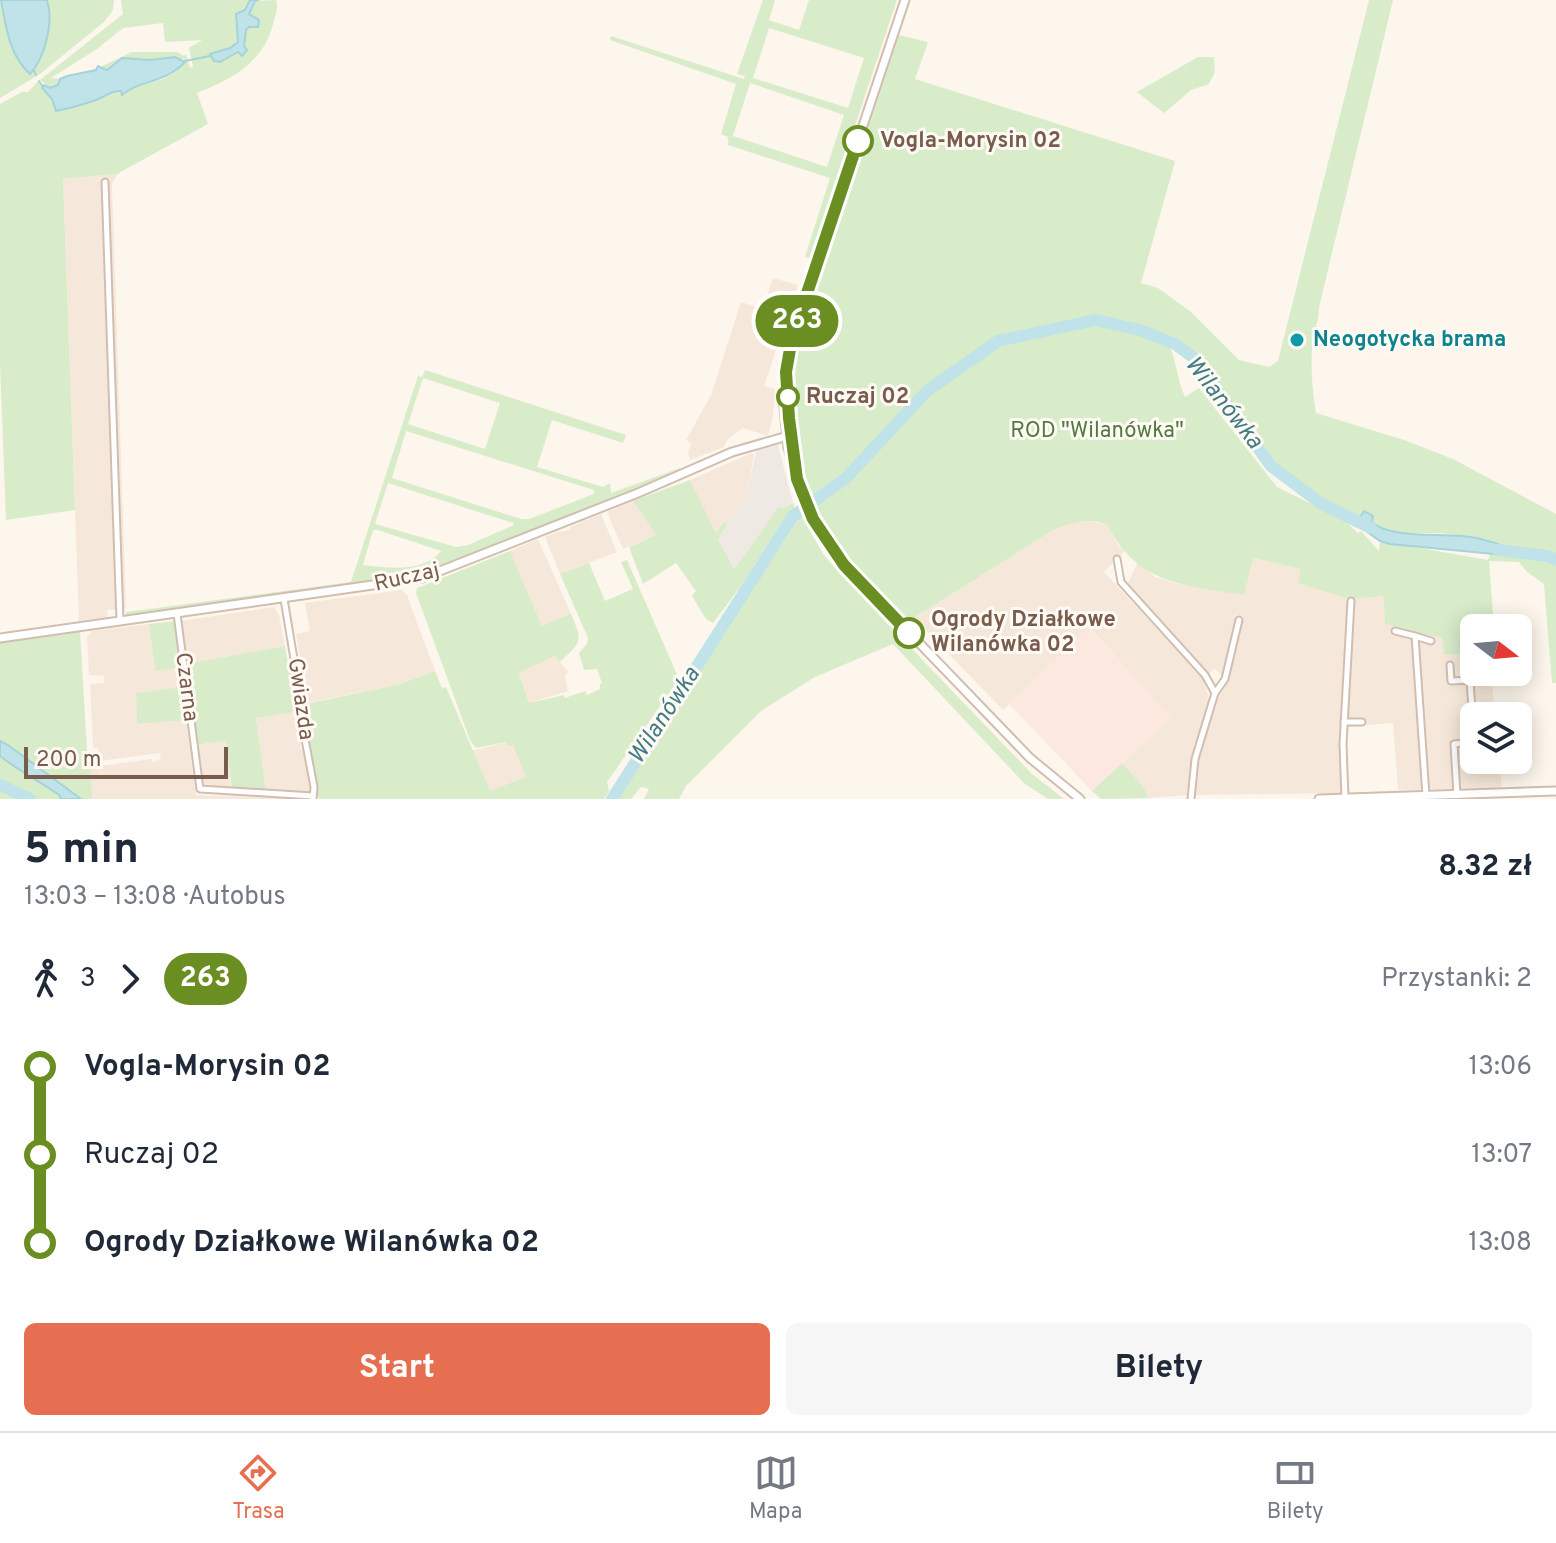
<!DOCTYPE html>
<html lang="pl">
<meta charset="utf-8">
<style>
:root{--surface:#fff;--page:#f6f6f7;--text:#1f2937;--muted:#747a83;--line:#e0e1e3;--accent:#e76f51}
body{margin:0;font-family:Overpass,sans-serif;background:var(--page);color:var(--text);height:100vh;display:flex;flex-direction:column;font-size:30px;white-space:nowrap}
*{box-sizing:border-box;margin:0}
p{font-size:26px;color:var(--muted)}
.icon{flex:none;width:44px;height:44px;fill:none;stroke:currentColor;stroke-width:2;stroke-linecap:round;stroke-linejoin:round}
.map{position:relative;height:799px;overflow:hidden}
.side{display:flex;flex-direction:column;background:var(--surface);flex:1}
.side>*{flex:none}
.badge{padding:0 16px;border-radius:26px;font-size:28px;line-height:52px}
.needle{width:52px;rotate:106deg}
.buttons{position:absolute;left:1460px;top:614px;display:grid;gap:16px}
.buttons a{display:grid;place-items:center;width:72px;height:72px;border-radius:12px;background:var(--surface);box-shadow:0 4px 20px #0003;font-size:40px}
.scale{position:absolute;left:24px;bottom:20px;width:204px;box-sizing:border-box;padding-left:8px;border:4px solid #7a5c4d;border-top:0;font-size:22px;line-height:28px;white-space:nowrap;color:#7a5c4d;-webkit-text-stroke:6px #fffaf3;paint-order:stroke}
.map>.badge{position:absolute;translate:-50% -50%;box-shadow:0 0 0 4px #fff}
.legs{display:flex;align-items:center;gap:12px;height:88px;padding:0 24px;font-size:26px}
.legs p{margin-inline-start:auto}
.overview{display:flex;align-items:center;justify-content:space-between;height:136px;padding:0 24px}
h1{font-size:44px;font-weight:700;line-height:60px}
.primary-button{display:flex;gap:16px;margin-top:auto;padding:16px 24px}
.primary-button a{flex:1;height:92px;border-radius:12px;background:var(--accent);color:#fff;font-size:32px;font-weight:700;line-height:92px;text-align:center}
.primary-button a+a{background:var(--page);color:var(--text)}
ul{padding:0 24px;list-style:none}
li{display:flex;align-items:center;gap:28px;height:88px;font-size:30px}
li i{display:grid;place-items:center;width:12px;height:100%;margin:0 10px;background:currentColor}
li i::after{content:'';width:20px;height:20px;margin:-10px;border:6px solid;border-radius:50%;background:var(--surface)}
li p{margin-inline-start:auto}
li:first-child i{background:linear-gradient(#0000 50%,currentColor 0)}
li:last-child i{background:linear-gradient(currentColor 50%,#0000 0)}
.dock{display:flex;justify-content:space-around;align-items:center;height:112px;border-top:2px solid var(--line);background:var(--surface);font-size:22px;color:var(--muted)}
.dock a{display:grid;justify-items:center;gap:4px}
.dock .on{color:var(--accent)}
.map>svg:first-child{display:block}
.residential{fill:#f5e8da}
.commercial{fill:#fde8e0}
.industrial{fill:#efe9e4}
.green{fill:#d8ecc9;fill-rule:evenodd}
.water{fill:#bfe3e8;stroke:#a5d3da;stroke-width:2}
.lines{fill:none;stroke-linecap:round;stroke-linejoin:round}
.stream{stroke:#a5d3da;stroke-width:2}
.river{stroke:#bfe3e8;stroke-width:12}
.minor-casing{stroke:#d1beb0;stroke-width:9}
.tertiary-casing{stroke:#d1beb0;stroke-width:11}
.minor{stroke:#fff;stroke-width:5}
.tertiary{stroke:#fff;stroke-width:7}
.line-1-casing{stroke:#fff;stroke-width:18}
.line-1{stroke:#6b8e23;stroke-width:12}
.stop-1-dot{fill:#fff;stroke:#6b8e23;stroke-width:4}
.culture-dot{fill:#0f9aa8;stroke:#fffaf3;stroke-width:3}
.labels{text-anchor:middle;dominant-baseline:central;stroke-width:6;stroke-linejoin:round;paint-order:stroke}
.stop-label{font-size:22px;font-weight:bold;fill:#7a5c4d;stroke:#fffaf3;text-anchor:start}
.culture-label{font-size:22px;font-weight:bold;fill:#0d838f;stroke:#fffaf3;text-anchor:start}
.park-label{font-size:22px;fill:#537a41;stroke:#fffaf3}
.street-label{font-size:22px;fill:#7a5c4d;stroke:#fffaf3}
.water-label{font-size:24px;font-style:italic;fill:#437c86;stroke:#fffaf3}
</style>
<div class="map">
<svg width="1556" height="799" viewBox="0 0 1556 799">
<rect width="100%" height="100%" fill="#fdf6ec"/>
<g class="residential">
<polygon points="117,174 112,184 126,608 107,610 108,617 79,621 63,179"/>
<polygon points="773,278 798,285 764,386 775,389 773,416 768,436 743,428 727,440 724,447 690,460 688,453 691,443 686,440 711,395 741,302 763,309"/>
<polygon points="749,454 754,454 748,491 727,525 723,523 716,534 690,480"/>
<polygon points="633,501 656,535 623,549 607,512"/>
<polygon points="601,514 617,552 560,574 545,537 561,531 563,532 570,529 570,527"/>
<polygon points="1091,521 1108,526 1118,545 1125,551 1104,572 1204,679 1209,701 1191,760 1187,795 1149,798 1143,786 1122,763 1170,718 1090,628 1003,710 914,618 1055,529 1073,522"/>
<polygon points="538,539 571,614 542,626 510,551"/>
<polygon points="1253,558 1301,569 1383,596 1385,624 1443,638 1444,655 1474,653 1474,672 1491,672 1495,716 1474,716 1474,760 1499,760 1502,788 1398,790 1393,723 1346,727 1347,788 1342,788 1342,793 1195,795 1199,758 1217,698 1226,686 1243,616 1237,615 1222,676 1215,669 1208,674 1127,585 1138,562 1155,577 1178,584"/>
<polygon points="401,590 407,595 435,671 400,684 307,703 296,634 310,631 305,603"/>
<polygon points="274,607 279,615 285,646 185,664 180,621"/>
<polygon points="149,624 155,671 180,668 182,687 136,693 137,724 186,719 196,795 307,799 92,799 91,767 152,759 153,763 161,758 160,753 99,761 98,748 93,748 90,684 104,683 104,676 89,675 87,638 92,631"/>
<polygon points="555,656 568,672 565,675 568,691 529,703 519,673"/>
<polygon points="296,712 301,739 300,749 304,751 312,793 266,791 256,718"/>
<polygon points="226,741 231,787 203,786 201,784 196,745"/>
<polygon points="507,742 513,744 527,777 490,792 471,751"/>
</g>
<polygon class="commercial" points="1089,628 1171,718 1092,791 1009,704"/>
<polygon class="industrial" points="778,445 793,503 783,508 778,508 734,569 718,539 748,491 756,450"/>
<g class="green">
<path d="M0,0C8,27 8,54 30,74C43,61 52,16 47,0H114L113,10L105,21L40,74L0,98Z"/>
<path d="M121,0H250L248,6L235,21C244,43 231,46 220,62L247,49L244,46L246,30L253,17L249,14L255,1L276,0C279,9 275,16 273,24C263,63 232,79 197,93L208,124L117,174L63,179L75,510L6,520L0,363V104L22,92H28L38,81L52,99L56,111L71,105L91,102L115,90L122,92V94C141,81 175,84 184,59C172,59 162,60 150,60C132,61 121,54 106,70L102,66L132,52H177L184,56L186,54L190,68L193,67L189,48L202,40L165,42L163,23L123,28L97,49L51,78L60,79L58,85L50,88L40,80L123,14Z"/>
<path d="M763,0H775L769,20L799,30L809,0H897L811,258L805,257L830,178L728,145V137L721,134L736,84L610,40L611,36L744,79L745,76L737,74ZM769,28L864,58L848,108L753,78ZM750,83L844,115L827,167L733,136Z"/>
<path d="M1369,0H1393L1319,307C1319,319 1315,328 1313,339C1310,364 1312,388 1316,413L1404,440L1453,459L1556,514V557L1478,538L1441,533H1392L1379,529L1372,522L1373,516L1365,511L1359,519C1327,502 1280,479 1260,447C1241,414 1208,363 1178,340C1168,333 1162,335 1151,332C1137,329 1123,323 1109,320C1093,318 1060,324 1043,327L1049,334L1096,325L1146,336L1169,345C1177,362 1177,380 1185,397L1199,388L1277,487L1344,520L1358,533L1361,531L1379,551L1380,541L1488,560L1490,554L1513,556V554L1547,558L1556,562V683H1552L1544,584L1526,571L1519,562L1489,561L1494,628H1474V653L1444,655L1442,638L1385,624L1383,596L1349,599L1298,583L1301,569L1253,558L1244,595C1185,585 1138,585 1108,526C1091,516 1072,523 1055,529L909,621L852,563L825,529L816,504L851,477L889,434L883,432L845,473L810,496C804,482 803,468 800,453C791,406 793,380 800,333L899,35L928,42L915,79L1175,161L1141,283L1158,288L1191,312L1239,360L1269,367L1278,361Z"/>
<polygon points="1198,57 1214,57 1215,72 1209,84 1191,90 1164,113 1137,92"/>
<path d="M425,370L626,435L623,443L552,420L537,467L603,487L610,483L611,493L680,468L679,471L425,575L126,617V612L351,582L418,376L422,377ZM423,378L500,403L485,449L408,424ZM406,431L594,490V494L529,519H521L392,478ZM388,483L513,523L514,525L468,545L456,547L375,524ZM373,530H378L441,551C424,573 387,568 363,565Z"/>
<polygon points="690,480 716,533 724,522 727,525 718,539 734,569 778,508 783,508 793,503 795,509 777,530 741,586 713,623 706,619 692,596 696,591 676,563 643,584 629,547 656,535 633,501"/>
<polygon points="801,515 823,554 842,576 1031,773 1064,799 1048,799 1024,783 893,644 815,677 761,711 686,786 679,799 644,799 649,789 641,787 631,799 616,799"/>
<path d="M510,551L542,626L571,614C583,642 582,641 560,662L555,656L519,673L529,703L564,695L565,698L585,691L587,695L600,689V684L602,683L597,669L584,670L579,653L587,644L588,638L560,574L589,563L605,601L633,589L621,562L627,560L679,679L607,782L609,791L604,799H319L301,705L400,684L435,671L442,688L446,687L490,791L526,777L513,745L508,746L506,742L476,748L470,740L416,593L417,588Z"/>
<polygon points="175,621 181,668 155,671 149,624"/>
<polygon points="80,632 88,767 91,767 92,799 81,799 0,741 0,643"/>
<polygon points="285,646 296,712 256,718 266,791 232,790 226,741 195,745 185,664"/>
<polygon points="181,687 185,720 137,724 136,693"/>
<polygon points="0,756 59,795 61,799 0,799"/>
<polygon points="1122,763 1143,786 1149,798 1101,799 1092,791"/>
</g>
<g class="water">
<path d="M1,0H47C54,21 45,58 30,74C9,55 6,27 1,0Z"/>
<polygon points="250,0 259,0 255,1 249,14 259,20 258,27 249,27 246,30 244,46 247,50 242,56 238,52 220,62 214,61 210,54 230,48 238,42 236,14 245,10"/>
<path d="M175,57L185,62C164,84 139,80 122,95L121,91C111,90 105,97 96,100C84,104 67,109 56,111L52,99L42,88L44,85L50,88L58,85L60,79L67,76L96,70L98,66L107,70L122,58L150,60Z"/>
<path d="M1364,511L1373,516L1372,522C1390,540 1449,532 1476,538C1489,541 1501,545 1513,548L1514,556L1390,544L1380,541L1356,524Z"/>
<path d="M0,741L8,745L81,799H61L59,795C39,781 19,771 0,756Z"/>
</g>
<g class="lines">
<g class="stream">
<polyline points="185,61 210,56"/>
<polyline points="34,71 36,75"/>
<polyline points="39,81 43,87"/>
</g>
<g class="river">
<polyline points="1498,550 1548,556 1556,560"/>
<polyline points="0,785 30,799"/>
<polyline points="612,799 793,516 846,478 927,391 998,341 1095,320 1140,330 1175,344 1194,358 1271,466 1320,503 1371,528"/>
</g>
<g class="minor-casing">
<g id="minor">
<polyline points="105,182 120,621"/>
<polyline points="1117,559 1121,582 1205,675 1215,693"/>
<polyline points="284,599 294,659 295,686 314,787 313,799"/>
<polyline points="177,614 200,789 313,796"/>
<polyline points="1395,631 1415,636 1426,796"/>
<polyline points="1415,636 1431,641"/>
<polyline points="1450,665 1451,681 1470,680 1474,738"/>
<polyline points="1344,722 1362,722"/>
<polyline points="1457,795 1454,744 1474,742"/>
<polyline points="1345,798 1343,744 1351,601"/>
<polyline points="1191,799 1195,759 1215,693 1225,679 1239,620"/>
</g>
</g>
<g class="tertiary-casing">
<g id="tertiary">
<polyline points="905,0 792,338 783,398 788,448 811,515 844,565 1030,758 1080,799"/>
<polyline points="788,395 796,466"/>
<polyline points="0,638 422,578 638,493 732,452 791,435"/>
<polyline points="1319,799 1556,791"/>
</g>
</g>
<use href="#minor" class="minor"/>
<use href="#tertiary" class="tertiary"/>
</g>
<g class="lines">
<g class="line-1-casing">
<polyline id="line-1" points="858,141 792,338 786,372 789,418 797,479 813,519 844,565 909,633"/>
</g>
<use href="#line-1" class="line-1"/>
</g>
<g class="stop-1-dot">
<circle cx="858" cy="141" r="14"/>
<circle cx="788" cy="397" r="10"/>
<circle cx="909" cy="633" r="14"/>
</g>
<circle class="culture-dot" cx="1297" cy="340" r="8"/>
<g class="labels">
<g class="stop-label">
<text x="880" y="141">Vogla-Morysin 02</text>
<text x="806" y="397">Ruczaj 02</text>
<text x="931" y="620">Ogrody Działkowe<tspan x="931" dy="25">Wilanówka 02</tspan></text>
</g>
<g class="culture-label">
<text x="1313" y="340">Neogotycka brama</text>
</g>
<g class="park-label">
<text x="1097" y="431">ROD "Wilanówka"</text>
</g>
<g class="street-label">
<text transform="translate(407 578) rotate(-13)">Ruczaj</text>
<text transform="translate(186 687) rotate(83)">Czarna</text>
<text transform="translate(300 699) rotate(82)">Gwiazda</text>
</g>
<g class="water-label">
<text transform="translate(1223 403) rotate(52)">Wilanówka</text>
<text transform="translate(665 716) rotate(-57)">Wilanówka</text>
</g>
</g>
</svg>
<div class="buttons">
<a><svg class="needle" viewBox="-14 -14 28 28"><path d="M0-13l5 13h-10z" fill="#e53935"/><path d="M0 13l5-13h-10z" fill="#747a83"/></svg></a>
<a><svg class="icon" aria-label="layers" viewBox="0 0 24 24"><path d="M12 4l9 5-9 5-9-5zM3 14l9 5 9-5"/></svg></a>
</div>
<div class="scale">200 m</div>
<b class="badge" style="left:797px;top:321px;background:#6b8e23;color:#fff">263</b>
</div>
<section class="side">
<div class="overview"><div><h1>5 min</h1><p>13:03 – 13:08 · Autobus</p></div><b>8.32 zł</b></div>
<div class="legs"><svg class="icon" aria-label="walk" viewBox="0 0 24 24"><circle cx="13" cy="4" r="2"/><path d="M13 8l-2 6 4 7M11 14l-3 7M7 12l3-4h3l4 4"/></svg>3<svg class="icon" aria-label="forward" viewBox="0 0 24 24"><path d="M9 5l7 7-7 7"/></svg><b class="badge" style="background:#6b8e23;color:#fff">263</b><p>Przystanki: 2</p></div>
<ul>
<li><i style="color:#6b8e23"></i><b>Vogla-Morysin 02</b><p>13:06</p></li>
<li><i style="color:#6b8e23"></i><span>Ruczaj 02</span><p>13:07</p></li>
<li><i style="color:#6b8e23"></i><b>Ogrody Działkowe Wilanówka 02</b><p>13:08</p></li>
</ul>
<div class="primary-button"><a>Start</a><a>Bilety</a></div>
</section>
<nav class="dock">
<a class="on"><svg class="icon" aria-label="directions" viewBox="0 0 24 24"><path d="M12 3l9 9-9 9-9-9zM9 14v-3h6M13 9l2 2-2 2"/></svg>Trasa</a>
<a><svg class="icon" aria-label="map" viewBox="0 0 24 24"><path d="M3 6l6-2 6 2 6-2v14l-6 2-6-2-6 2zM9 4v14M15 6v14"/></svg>Mapa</a>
<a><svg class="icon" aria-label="tickets" viewBox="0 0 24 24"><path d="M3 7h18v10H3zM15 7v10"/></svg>Bilety</a>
</nav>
